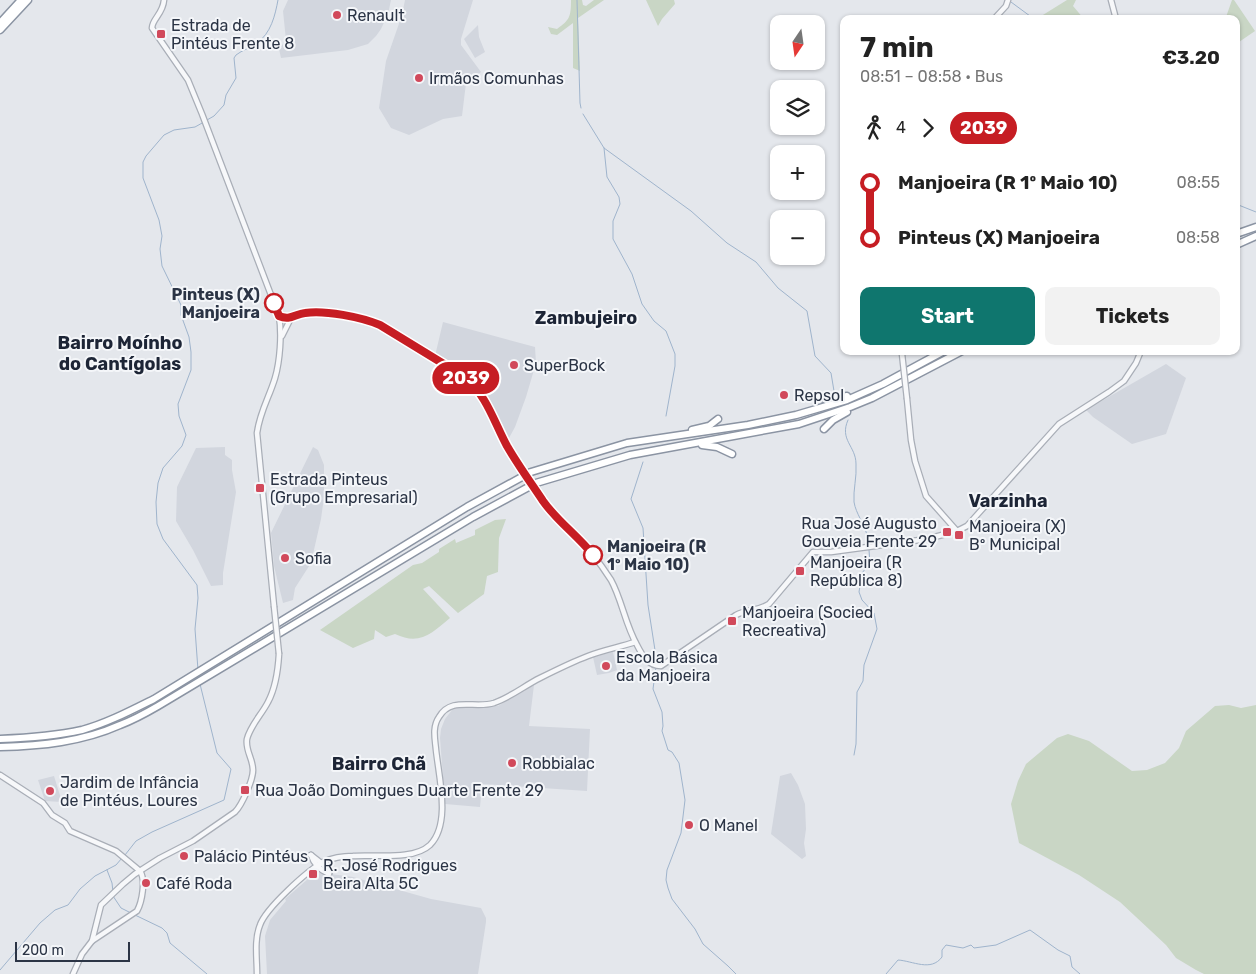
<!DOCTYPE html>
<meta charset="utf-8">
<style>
:root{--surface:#fff;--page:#f2f2f2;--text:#222;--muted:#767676;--accent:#0f766e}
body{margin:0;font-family:Rubik,sans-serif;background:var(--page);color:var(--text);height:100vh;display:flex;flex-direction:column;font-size:19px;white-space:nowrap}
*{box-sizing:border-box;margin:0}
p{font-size:16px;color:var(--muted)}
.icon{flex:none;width:28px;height:28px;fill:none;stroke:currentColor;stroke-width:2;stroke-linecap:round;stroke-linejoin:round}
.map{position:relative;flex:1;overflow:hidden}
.sheet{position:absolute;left:840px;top:15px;width:400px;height:340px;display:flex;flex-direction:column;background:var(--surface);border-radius:10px;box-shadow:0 1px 4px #0004}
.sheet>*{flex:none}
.badge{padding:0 10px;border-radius:16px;font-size:18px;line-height:32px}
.needle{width:32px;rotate:193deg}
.buttons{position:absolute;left:770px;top:15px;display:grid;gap:10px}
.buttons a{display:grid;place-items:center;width:55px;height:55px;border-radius:10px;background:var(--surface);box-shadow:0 1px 4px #0004;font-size:25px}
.scale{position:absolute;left:15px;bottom:12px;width:115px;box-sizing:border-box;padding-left:5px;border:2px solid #2b3445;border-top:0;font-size:14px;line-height:18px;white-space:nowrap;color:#2b3445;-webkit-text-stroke:4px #f4f6f9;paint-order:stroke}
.map>.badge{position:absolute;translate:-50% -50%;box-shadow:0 0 0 2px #fff}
.legs{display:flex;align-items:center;gap:8px;height:55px;padding:0 20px;font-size:16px}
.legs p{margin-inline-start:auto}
.headline{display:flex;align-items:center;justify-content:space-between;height:85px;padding:0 20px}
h1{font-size:28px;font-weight:700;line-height:38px}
.cta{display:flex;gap:10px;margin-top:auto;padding:10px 20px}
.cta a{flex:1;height:58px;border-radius:10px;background:var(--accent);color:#fff;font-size:20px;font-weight:700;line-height:58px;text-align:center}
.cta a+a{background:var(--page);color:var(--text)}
ul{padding:0 20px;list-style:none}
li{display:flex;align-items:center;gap:18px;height:55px;font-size:19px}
li i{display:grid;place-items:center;width:8px;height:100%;margin:0 6px;background:currentColor}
li i::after{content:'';width:12px;height:12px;margin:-6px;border:4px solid;border-radius:50%;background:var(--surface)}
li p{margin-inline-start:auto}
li:first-child i{background:linear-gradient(#0000 50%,currentColor 0)}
li:last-child i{background:linear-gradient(currentColor 50%,#0000 0)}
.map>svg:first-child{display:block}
.built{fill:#d2d6de}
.green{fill:#c9d6c5}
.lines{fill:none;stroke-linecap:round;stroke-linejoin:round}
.stream{stroke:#9fb4cc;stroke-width:1}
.minor-casing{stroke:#a9aeb7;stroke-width:7}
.highway-casing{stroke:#8b94a3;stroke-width:9}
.minor{stroke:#f7f8fa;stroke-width:4.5}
.highway{stroke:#fff;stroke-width:6}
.minor-bridge-casing{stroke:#a9aeb7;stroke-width:7;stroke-linecap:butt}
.minor-bridge{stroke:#f7f8fa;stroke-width:4.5}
.line-1-casing{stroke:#fff;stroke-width:11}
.line-1{stroke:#c61d23;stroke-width:8}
.poi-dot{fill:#d1495b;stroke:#f4f6f9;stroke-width:2}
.stop-1-dot{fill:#fff;stroke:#c61d23;stroke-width:2.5}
.labels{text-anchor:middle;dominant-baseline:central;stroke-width:4;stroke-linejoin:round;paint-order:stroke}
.poi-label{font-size:16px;fill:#2b3445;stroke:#f4f6f9;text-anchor:start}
.stop-label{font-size:16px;font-weight:bold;fill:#2b3445;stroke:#f4f6f9;text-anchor:end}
.neighbourhood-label{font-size:18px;font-weight:bold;fill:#1d2536;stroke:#f4f6f9}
</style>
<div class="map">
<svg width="1256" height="974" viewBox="0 0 1256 974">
<rect width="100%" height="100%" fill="#e4e7ec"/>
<g class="built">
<polygon points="288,0 391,0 388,14 381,29 376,36 368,44 348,50 281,58 279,49 286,40 283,11"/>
<polygon points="405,0 473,0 461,39 461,45 481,72 466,83 462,116 443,119 409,135 391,128 379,108 386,61 402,15"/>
<polygon points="478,25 479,37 485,52 475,58 464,39"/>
<polygon points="443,322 535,347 536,363 526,397 515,427 509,438 507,439 482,389 469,376 435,356"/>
<polygon points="1166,364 1186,378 1166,434 1132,444 1093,417 1086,410"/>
<polygon points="225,447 225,455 232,460 232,470 236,492 223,573 223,585 211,586 193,550 176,521 177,487 196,448"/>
<polygon points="313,447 318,450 324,465 324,497 321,519 311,563 295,588 293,600 283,603 274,566 271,533"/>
<polygon points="613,652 617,670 609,673 597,675 593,657"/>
<polygon points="534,685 529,726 590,729 587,791 482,784 480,807 445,804 440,738 441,729 445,719 452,710 459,707 498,706"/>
<polygon points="791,773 798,785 805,804 806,829 804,843 806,856 802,859 771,834 780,776"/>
<polygon points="54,776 62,802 45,801 38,780"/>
<polygon points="316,872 353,877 431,899 481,908 486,918 486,922 478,974 267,974 265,936 270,920 286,901 285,899"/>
</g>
<g class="green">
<path d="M571,0H582L583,5L586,6L594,0H604L578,18L580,71L573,68V23L557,35L551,34L548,27L557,29C570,20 571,16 571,0Z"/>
<polygon points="646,0 674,0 675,4 662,19 658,26"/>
<polygon points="1067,0 1076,0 1073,6 1084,19 1038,18"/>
<polygon points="1232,0 1234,0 1255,31 1239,42 1236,42 1236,19 1219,19 1226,17"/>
<path d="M506,519L499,538L498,572L487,576L484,594L458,613L429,586L423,589L450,618C432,633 420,646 395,634L386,637L375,630L374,639L353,648L320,630L413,565L422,563L439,552V549L455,539L456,543L475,535V530L495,520Z"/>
<polygon points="1229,705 1241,708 1256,705 1256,974 1204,974 1196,970 1176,958 1166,945 1120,902 1079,875 1019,843 1011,804 1018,781 1026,764 1057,738 1068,734 1089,741 1132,771 1147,770 1165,763 1179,748 1186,731 1215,706"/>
</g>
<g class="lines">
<g class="stream">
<polyline points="577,0 580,103 581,108"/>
<polyline points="1011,2 1034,19"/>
<polyline points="583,114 604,148 691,211 727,243 756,262 778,288 807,311 815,356 831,373 834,391"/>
<path d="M207,120L214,116L224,105L226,95L236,78L234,58L236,55C242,50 251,48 257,43C271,33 275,16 278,0"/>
<polyline points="604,148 607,177 619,197 620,204 613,221 613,239 632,274 642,304 654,321 666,331 675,354 675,366 666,416"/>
<polyline points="1236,204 1256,212"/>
<path d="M848,420C839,440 856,446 856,464C857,477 853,490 854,502C856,514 864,523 867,535"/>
<polyline points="643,462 631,499 643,528 648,605 657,663"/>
<polyline points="656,667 653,689 662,712 663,726 662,731 668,750 672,752 679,763 685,800 681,833 667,870 666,880 668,888 672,899 695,929 703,944 728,966 736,974"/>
<polyline points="198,670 195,629 198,598 197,585 163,539 157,524 156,502 158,483 163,468 182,446 186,435 179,416 178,404 191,370 191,352 189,337 181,315 181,305 162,266 160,249 162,236 159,220 143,178 143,162 146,156 164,135 174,130 195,127 204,122"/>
<polyline points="854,755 856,744 857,692 863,681 864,665 877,629 874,613 862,600 859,592 862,573 870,563 869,550"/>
<polyline points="125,855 136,841 152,832 224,800 231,769 217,753 200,684"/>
<polyline points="107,870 112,883 113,892"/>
<polyline points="113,896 121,908 131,913"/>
<polyline points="135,915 162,928 167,933 170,943 207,974"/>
<polyline points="0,970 40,923 55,910 68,905 80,889 95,876 116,865 122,858"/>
<path d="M886,974L898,960C913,961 931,972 942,957V950L946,945L963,948L971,945L974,948L996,945L1030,930L1058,950L1070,956L1072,967L1080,974"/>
</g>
<g class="minor-casing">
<g id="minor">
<path d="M164,0C163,14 152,19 152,28L188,80L202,114L279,316C282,334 280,361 275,378C269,398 260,411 257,433L274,606"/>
<polyline points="1111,0 1116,19"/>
<polyline points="994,19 1006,6 1008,0"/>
<path d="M279,316C290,321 295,314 305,313C325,310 362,317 380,325L465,377C491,400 501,436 518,464"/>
<polyline points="282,336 291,318"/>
<polyline points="907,399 911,440 915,461 926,496 957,531"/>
<path d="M543,501C552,513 562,522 573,532C587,546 600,563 611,580C622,600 625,624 637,645C642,655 648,666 661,666L736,615C747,609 756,612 769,604L813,552H831L927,539L957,531L967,526L1059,424L1109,392L1124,381L1136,363L1141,351"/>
<polyline points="0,775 43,803 52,815 65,823 70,831 116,851 140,871"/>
<path d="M311,855C314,865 320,870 329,874"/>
<polyline points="311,855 325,866 329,873"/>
<path d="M92,941L101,905L123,884L135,874L160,858L193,841L235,812C242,805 253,780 253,770C253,759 245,750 247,739C250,726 262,714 268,702C276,687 278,671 279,654"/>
<path d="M73,974L82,954L92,941L137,911C142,902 146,880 140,871"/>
<path d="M257,974C257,958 254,940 260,925C266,908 307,871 323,862C332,858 343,856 353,856C374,854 413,861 430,845C451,824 439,778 436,750C435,739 432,727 439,717C451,696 475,709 494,703C511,697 524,686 540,678C556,670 572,662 588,656C603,650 620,647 635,642"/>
</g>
</g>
<g class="highway-casing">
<g id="highway">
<polyline points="0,23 21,0"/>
<polyline points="0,30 28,0"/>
<polyline points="1236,234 1256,227"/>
<polyline points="1236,245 1256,236"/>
<polyline points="813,396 826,399 847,396"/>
<polyline points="824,429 833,420 847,412"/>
<polyline points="692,430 709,426 718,419"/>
<polyline points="702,445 717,447 732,454"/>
<path d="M0,739C28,738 55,736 82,730C107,723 130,711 154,699L467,507L531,472L627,443L748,425L796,415L847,400L883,384L944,351"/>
<path d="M0,747C41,746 82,742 120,725C133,720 146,713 158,706L473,517L536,483L630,455L799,424L850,407L872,398L962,351"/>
</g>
</g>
<use href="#minor" class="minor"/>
<use href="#highway" class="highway"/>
<g class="minor-bridge-casing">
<g id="minor-bridge">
<polyline points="902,354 907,399"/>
<polyline points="518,464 543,501"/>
<polyline points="274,606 279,654"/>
</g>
</g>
<use href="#minor-bridge" class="minor-bridge"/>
</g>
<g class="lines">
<g class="line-1-casing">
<path id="line-1" d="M274,303L279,316C290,321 295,314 305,313C325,310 361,317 380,325L465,377C487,396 494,422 507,446C518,465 531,483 543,501C557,521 578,536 593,555"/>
</g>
<use href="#line-1" class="line-1"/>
</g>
<g class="poi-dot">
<circle cx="337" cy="15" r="5"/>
<rect x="156" y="29" width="10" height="10" rx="2.5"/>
<circle cx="419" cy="78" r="5"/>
<circle cx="514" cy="365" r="5"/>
<circle cx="784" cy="395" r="5"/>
<rect x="255" y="483" width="10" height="10" rx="2.5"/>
<rect x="942" y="527" width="10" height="10" rx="2.5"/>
<rect x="954" y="530" width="10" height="10" rx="2.5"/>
<circle cx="285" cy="558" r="5"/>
<rect x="795" y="566" width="10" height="10" rx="2.5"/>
<rect x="727" y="616" width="10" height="10" rx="2.5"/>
<circle cx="606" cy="666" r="5"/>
<circle cx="512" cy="763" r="5"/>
<rect x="240" y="785" width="10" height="10" rx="2.5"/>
<circle cx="50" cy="791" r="5"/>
<circle cx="689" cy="825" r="5"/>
<circle cx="184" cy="856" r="5"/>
<rect x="308" y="869" width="10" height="10" rx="2.5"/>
<circle cx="146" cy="883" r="5"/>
</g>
<g class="stop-1-dot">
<circle cx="274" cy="303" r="9"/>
<circle cx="593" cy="555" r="9"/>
</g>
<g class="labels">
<g class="poi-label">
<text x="347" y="15">Renault</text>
<text x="171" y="25">Estrada de<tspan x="171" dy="18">Pintéus Frente 8</tspan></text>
<text x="429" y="78">Irmãos Comunhas</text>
<text x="524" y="365">SuperBock</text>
<text x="794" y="395">Repsol</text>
<text x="270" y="479">Estrada Pinteus<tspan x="270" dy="18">(Grupo Empresarial)</tspan></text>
<text x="937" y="523" text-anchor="end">Rua José Augusto<tspan x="937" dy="18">Gouveia Frente 29</tspan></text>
<text x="969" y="526">Manjoeira (X)<tspan x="969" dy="18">Bº Municipal</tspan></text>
<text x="295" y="558">Sofia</text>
<text x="810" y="562">Manjoeira (R<tspan x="810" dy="18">República 8)</tspan></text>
<text x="742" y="612">Manjoeira (Socied<tspan x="742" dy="18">Recreativa)</tspan></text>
<text x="616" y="657">Escola Básica<tspan x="616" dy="18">da Manjoeira</tspan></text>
<text x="522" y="763">Robbialac</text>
<text x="60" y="782">Jardim de Infância<tspan x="60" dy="18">de Pintéus, Loures</tspan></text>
<text x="255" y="790">Rua João Domingues Duarte Frente 29</text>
<text x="699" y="825">O Manel</text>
<text x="194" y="856">Palácio Pintéus</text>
<text x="323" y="865">R. José Rodrigues<tspan x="323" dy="18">Beira Alta 5C</tspan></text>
<text x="156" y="883">Café Roda</text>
</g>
<g class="stop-label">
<text x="260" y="294">Pinteus (X)<tspan x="260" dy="18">Manjoeira</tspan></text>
<text x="607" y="546" text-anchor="start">Manjoeira (R<tspan x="607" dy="18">1º Maio 10)</tspan></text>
</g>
<g class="neighbourhood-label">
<text x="586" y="318">Zambujeiro</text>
<text x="120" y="343">Bairro Moínho<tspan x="120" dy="21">do Cantígolas</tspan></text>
<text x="1008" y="501">Varzinha</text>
<text x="379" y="764">Bairro Chã</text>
</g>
</g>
</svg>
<div class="buttons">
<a><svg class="needle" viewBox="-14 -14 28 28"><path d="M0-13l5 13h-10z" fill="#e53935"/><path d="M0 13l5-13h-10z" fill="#767676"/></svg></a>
<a><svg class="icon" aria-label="layers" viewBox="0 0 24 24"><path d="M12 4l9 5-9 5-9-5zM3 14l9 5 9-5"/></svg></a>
<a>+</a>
<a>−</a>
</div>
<div class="scale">200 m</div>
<b class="badge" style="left:466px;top:378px;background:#c61d23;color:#fff">2039</b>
<section class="sheet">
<div class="headline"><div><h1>7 min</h1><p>08:51 – 08:58 · Bus</p></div><b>€3.20</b></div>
<div class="legs"><svg class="icon" aria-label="walk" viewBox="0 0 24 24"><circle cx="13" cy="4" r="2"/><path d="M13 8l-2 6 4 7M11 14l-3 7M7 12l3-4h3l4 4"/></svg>4<svg class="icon" aria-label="forward" viewBox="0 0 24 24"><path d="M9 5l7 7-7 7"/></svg><b class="badge" style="background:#c61d23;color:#fff">2039</b></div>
<ul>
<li><i style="color:#c61d23"></i><b>Manjoeira (R 1º Maio 10)</b><p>08:55</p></li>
<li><i style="color:#c61d23"></i><b>Pinteus (X) Manjoeira</b><p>08:58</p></li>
</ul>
<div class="cta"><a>Start</a><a>Tickets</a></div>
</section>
</div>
